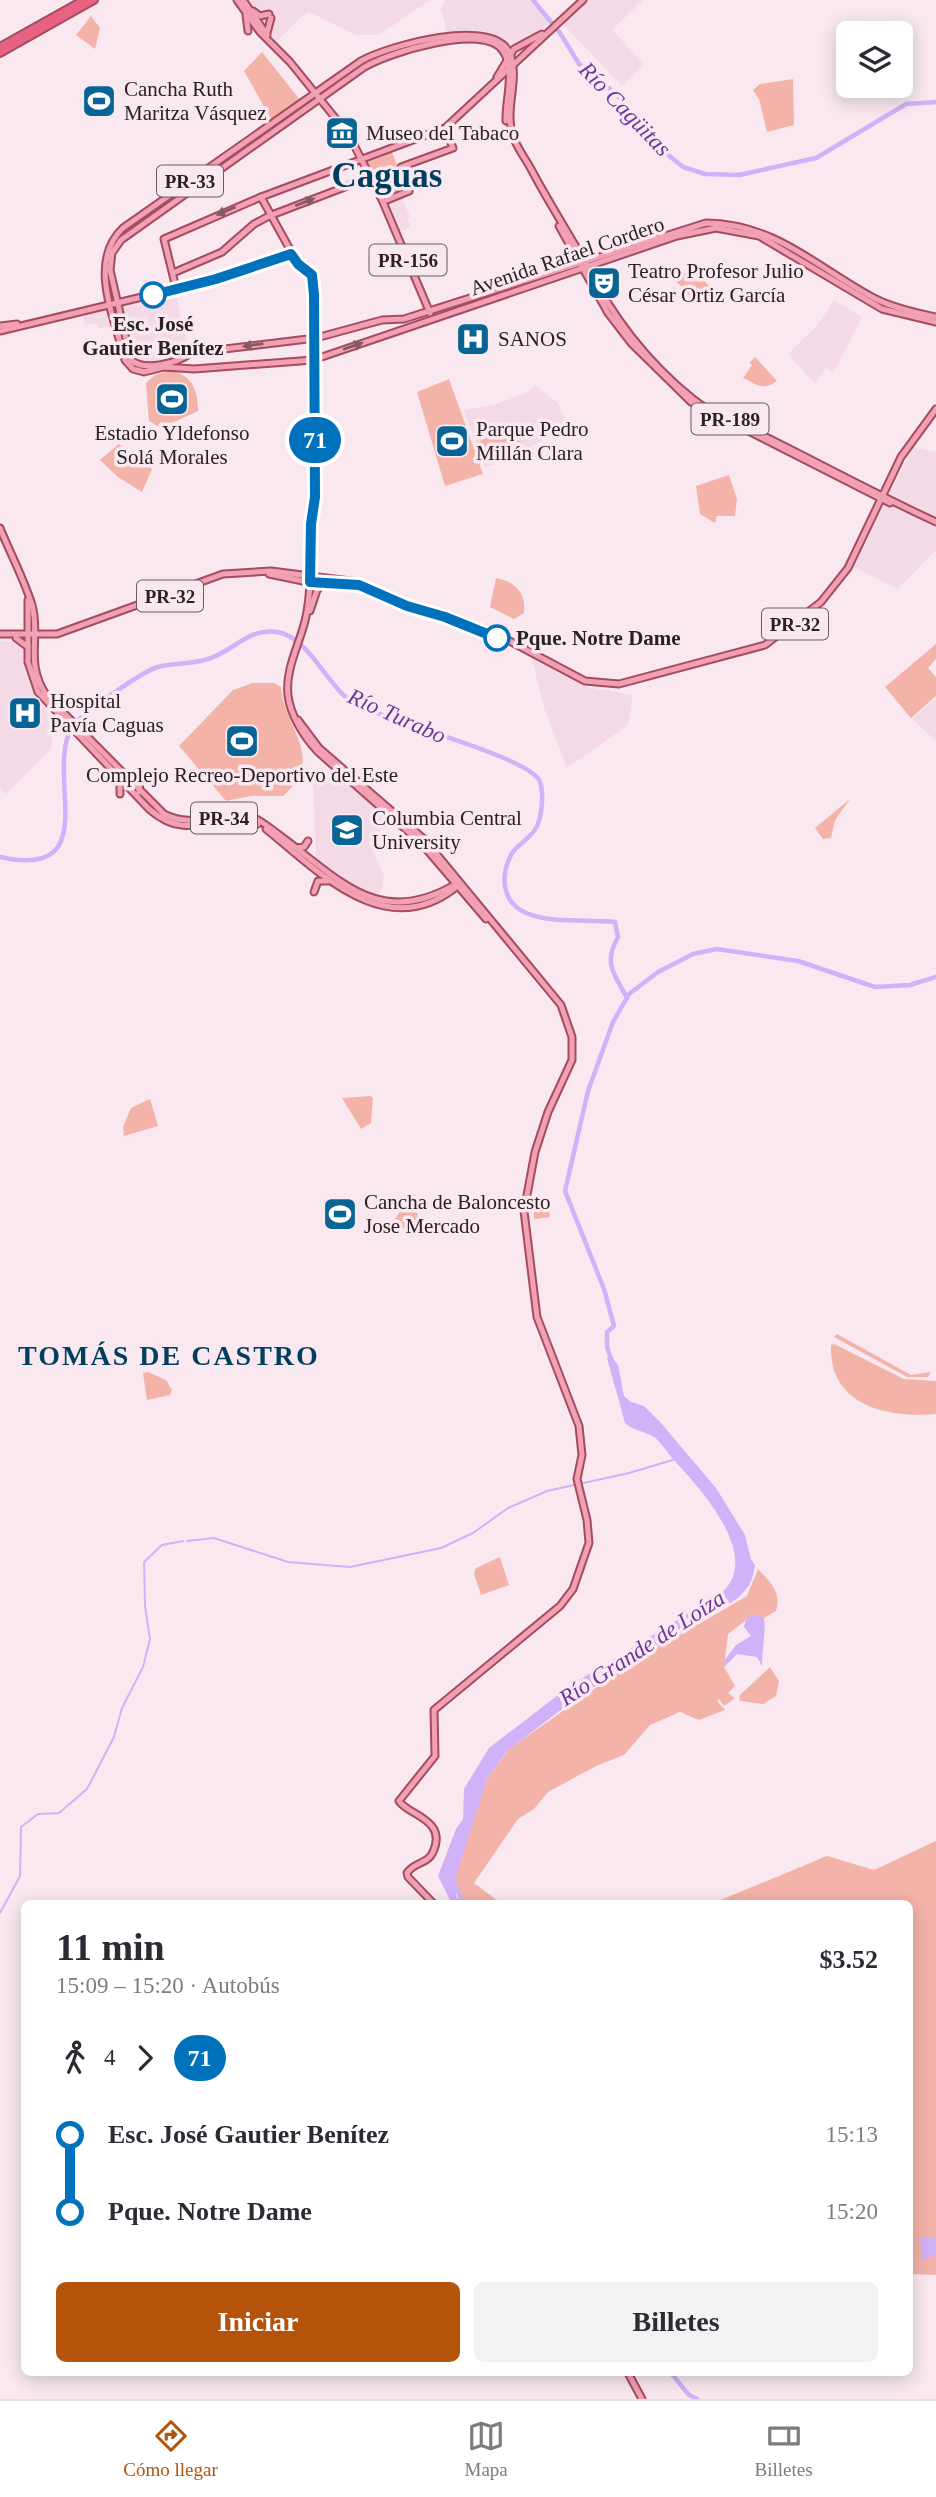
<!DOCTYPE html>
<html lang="es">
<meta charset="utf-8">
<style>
:root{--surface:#fff;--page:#f2f2f3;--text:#2b2b33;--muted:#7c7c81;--line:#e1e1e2;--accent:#b45309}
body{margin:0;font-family:"Times New Roman",serif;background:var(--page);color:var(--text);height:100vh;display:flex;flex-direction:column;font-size:26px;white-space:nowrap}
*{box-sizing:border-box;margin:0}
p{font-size:23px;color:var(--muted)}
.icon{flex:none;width:38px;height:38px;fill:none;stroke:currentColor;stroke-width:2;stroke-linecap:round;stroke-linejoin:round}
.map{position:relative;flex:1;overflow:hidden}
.sheet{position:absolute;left:21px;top:1900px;width:892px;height:476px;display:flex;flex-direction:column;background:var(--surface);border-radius:10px;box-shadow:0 4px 18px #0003}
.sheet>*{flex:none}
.badge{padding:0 14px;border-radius:23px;font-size:24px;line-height:46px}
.controls{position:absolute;left:836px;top:21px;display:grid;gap:14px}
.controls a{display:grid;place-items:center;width:77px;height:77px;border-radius:10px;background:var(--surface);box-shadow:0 4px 18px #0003;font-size:35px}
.map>.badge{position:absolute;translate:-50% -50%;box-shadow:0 0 0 4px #fff}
.legs{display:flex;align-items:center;gap:10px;height:77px;padding:0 35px;font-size:23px}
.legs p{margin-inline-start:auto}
.summary{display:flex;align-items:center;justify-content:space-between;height:119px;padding:0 35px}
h1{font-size:38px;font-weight:700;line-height:52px}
.action{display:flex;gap:14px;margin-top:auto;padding:14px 35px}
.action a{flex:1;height:80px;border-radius:10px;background:var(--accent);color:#fff;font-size:28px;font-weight:700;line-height:80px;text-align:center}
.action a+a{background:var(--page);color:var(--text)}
ul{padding:0 35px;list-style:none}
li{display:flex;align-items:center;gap:24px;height:77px;font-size:26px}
li i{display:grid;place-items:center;width:10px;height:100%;margin:0 9px;background:currentColor}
li i::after{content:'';width:18px;height:18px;margin:-9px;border:5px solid;border-radius:50%;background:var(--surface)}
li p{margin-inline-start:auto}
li:first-child i{background:linear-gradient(#0000 50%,currentColor 0)}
li:last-child i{background:linear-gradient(currentColor 50%,#0000 0)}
.tabs{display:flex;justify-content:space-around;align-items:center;height:98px;border-top:2px solid var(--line);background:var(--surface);font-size:19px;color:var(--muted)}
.tabs a{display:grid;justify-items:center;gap:4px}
.tabs .selected{color:var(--accent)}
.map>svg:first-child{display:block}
.built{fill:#f3dae6}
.green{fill:#f3b3a8}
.water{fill:#d1b1f8}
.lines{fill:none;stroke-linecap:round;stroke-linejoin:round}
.stream{stroke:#d1b1f8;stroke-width:2}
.river{stroke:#d1b1f8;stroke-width:4.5}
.major-casing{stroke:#a54c61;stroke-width:9}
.highway-casing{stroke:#a54c61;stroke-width:10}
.major{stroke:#f1a1b3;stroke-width:5}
.highway{stroke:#e86381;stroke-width:6}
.oneway{fill:#825b65}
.line-1-casing{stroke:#fff;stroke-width:16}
.line-1{stroke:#0072bc;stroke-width:10}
.stop-1-dot{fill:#fff;stroke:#0072bc;stroke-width:3.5}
.labels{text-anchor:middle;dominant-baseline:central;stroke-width:7;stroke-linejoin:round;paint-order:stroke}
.shield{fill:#f9e8f0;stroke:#675d62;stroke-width:2}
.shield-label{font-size:19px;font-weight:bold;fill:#282225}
.poi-label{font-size:21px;fill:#282225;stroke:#f9e8f0;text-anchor:start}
.street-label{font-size:21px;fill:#282225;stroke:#f9e8f0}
.stop-label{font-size:21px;font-weight:bold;fill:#282225;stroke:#f9e8f0}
.water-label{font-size:23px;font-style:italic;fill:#6c389d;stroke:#f9e8f0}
.district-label{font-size:28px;font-weight:bold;letter-spacing:2px;fill:#003e5f;stroke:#f9e8f0}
.town-label{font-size:35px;font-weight:bold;fill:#003e5f;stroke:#f9e8f0}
</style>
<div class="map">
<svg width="936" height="2399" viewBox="0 0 936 2399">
<rect width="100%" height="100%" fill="#f9e8f0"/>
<g class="built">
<polygon points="248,0 430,0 379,35 356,35 309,12 301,17 276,42"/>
<polygon points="445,0 533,0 553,19 523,44 466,39 447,32 441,8"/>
<polygon points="585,0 643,0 612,30 644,64 622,86 562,23"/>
<polygon points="402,197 410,217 407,218 410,227 397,233 384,205"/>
<polygon points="176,294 189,352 177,359 147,363 137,361 122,305"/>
<polygon points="834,300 862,317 838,364 832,372 826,368 815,384 788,354 818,325"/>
<polygon points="107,307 112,326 99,329 97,323 85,325 83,313"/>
<polygon points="535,385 558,403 567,427 502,462 485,467 464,410 497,404 528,392"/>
<polygon points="913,447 936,452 936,550 898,589 854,567"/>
<polygon points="0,641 17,642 23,646 25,669 35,696 52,718 52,748 6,794 0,787"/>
<polygon points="532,659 587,687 633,695 628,725 567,768 544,708"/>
<polygon points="936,699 936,741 912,719"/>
<polygon points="335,769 392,817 372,840 371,846 384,876 382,889 375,896 352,886 316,858 313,781 324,781"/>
</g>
<g class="green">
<polygon points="91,16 100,28 95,49 76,35"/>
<polygon points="262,52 300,100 271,119 244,71"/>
<polygon points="793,79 794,125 767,132 759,99 753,90 760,84"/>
<polygon points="392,152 405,188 384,198 366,163"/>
<polygon points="692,267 710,287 704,292 708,296 698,305 676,281"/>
<path d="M755,357L777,381C764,391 757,385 743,378L752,365L749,363Z"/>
<path d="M168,371C191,373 198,389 198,411L161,428L149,421L146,383L155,375Z"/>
<polygon points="449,379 483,474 445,486 417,392"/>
<polygon points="497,427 521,442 522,450 497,461 488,461 478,443"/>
<polygon points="119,444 152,469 142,492 118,477 100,460"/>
<polygon points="729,475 737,499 735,516 717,516 715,523 700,514 696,486"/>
<path d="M496,578C516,582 526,593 524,613L514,619L490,607Z"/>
<polygon points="936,644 936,659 928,668 936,677 936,696 911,718 885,687"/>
<path d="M253,683H274L281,687C284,729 327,757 283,796H251L226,801L179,746L233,690Z"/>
<polygon points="850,799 835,820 831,838 823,839 815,828"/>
<polygon points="370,1096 373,1098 371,1123 361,1129 342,1098"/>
<polygon points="150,1099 158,1126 124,1136 123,1127 131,1108"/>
<polygon points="415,1194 419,1228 389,1228 411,1195"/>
<polygon points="534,1202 548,1202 550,1217 534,1219"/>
<polygon points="837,1334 911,1375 931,1372 928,1377 907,1377 834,1337"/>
<path d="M834,1344L904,1379L936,1381V1414C887,1418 829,1406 831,1345Z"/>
<polygon points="148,1372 166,1380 172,1390 170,1395 147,1400 143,1373"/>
<polygon points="500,1557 509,1585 481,1595 474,1574 476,1568"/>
<path d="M758,1569C770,1582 782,1592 776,1611L764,1618L754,1614L728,1634L724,1667L735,1686L728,1693L735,1698L724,1706L719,1699L717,1701L725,1710L699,1720L680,1712L650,1725L624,1755L596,1766L548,1792L534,1809L518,1819L474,1883L502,1904L463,1903L453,1878L487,1779L509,1749L628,1665L747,1596Z"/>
<polygon points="770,1667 779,1681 776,1696 763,1704 740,1701 739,1696"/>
<polygon points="936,1841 936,2275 910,2274 910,1904 711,1904 827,1856 874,1870"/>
</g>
<g class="water">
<path d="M610,1355L618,1365L624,1396L631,1402L644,1406L661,1423L716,1488L745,1535L751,1559L755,1565C753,1580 749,1588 738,1598L579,1696L507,1751L487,1779L456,1876V1897L465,1904H452L438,1876L456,1829L463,1819L464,1789L489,1748L571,1685L720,1594C765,1558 699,1487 672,1458C666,1451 661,1442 654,1437C644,1431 634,1431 625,1423L607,1358Z"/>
<path d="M754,1614L764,1618C766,1633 762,1650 762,1666L757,1657L737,1654L724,1667V1661L736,1645L751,1636L744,1627L746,1620Z"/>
<polygon points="920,2238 936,2238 936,2255 922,2260"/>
</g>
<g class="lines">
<g class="stream">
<polyline points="187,1541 214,1538 288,1562 350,1567 441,1548 473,1533 508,1508 547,1491 629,1473 676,1459"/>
<polyline points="0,1913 20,1876 21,1827 38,1814 59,1813 87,1789 114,1737 122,1708 143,1667 150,1639 145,1606 144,1562 162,1545 183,1541"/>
</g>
<g class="river">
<polyline points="533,0 560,33 579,64 617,95 657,146 683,167 705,174 739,175 816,158 906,104 936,102"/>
<path d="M0,857C106,881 44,773 72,727C81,714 143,671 158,667C173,663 190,664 205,660C231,654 248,627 277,632C308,637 325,681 348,699C361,709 381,714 397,720C423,731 532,760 540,782C544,793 542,818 536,828C530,839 516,845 511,855C500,876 502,903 526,913C554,924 586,919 615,922L618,937C603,964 614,973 627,998"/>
<polyline points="612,1361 607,1347 607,1332 614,1326 604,1289 565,1191 588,1091 613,1022 629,994 658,972 693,954 717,949 798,961 875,987 910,985 936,977"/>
<polyline points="453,1879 463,1904"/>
<polyline points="671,2373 689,2395 697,2399"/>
</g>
<g class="major-casing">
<g id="major">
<polyline points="237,0 260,32 290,62 349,135 383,202 430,313"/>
<polyline points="243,0 267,35"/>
<polyline points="253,11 260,16 269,14"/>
<polyline points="246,15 248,31"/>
<polyline points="267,33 271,18"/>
<polyline points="497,77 514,49 542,34"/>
<path d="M506,121C505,100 516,71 503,51C484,22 387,53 363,68L121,240L112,253L110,270L131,360C145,372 177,363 191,353L316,338L382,320L404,319L706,223C776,224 816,267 874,298C893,308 916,313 936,317"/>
<polyline points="261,197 298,264 312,275 314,285 317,359 315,497"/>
<polyline points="387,200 409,191 401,167 453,148 445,128"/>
<polyline points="559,226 608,313 631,343 691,402 890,503"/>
<polyline points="173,273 222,252 254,224 269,216 371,177"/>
<polyline points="176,288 164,239 261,197 445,128 583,0"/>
<path d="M936,322L882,309L759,236L716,228L677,236L313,360L194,369L164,367L144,372L133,369L125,360C115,319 87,262 123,228L361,61C388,46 497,14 511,56C519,82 504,109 513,136C517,148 525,158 531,169C548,201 567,231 585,262C611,315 647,362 693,399C716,417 748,428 774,441C828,468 882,497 936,522"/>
<polyline points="0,326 17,324"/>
<polyline points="0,331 217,279 291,254"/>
<path d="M315,497C306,538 315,580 305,621C299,645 285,670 288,695C290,715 304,737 318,752L421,843L486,919"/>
<path d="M0,528C10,553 24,579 32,605C41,637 24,663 47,696L164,814C200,832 217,804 246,814C259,818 271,829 282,837C341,881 380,929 456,884L460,886"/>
<polyline points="269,574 303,581 335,582"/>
<path d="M28,600V662L38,692L149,809C195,849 218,801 258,824"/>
<polyline points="310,611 317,590 323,584"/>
<polyline points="0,634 57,634 223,574 271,571 358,582 407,604 449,615 504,638 585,681 619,684 765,645 821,602 848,568 901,457 936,409"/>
<polyline points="16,638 28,647"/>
<path d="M298,720L319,748L425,840L561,1005L572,1037V1060L548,1112L535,1152L524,1211L537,1317L579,1426L582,1455L577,1479L587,1520L589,1543L573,1589L560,1606L434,1710L435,1756L399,1801C407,1815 448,1819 433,1852C428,1864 414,1862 407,1873L408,1877L434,1904"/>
<polyline points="124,775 137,776"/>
<polyline points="139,792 140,780"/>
<polyline points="120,794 120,780"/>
<path d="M266,829C318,871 385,943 455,888"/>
<polyline points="297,848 304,847 308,841"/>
<polyline points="314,892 318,881 328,881"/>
<polyline points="628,2373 642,2399"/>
</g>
</g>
<g class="highway-casing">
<g id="highway">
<polyline points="0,47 84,0"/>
<polyline points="0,53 94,0"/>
</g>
</g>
<use href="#major" class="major"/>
<use href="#highway" class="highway"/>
</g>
<defs><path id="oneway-solid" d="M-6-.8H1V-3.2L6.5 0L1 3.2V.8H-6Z" transform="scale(1.75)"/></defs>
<g class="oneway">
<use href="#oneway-solid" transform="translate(305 202) rotate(-21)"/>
<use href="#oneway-solid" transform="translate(226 211) rotate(157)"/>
<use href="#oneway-solid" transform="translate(253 345) rotate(173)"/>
<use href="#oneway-solid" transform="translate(353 346) rotate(-19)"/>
</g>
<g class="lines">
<g class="line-1-casing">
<polyline id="line-1" points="153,295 216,279 291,254 298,264 312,275 314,295 315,497 311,524 310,582 359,585 407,606 445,617 497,638"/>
</g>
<use href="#line-1" class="line-1"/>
</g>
<defs>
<g id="stadium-square" transform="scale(1.75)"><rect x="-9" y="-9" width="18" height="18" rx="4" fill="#086494" stroke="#f9e8f0"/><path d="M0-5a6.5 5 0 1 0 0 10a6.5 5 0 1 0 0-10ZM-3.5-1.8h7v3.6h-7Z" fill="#fff"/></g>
<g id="museum-square" transform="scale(1.75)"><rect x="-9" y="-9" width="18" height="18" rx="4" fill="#086494" stroke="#f9e8f0"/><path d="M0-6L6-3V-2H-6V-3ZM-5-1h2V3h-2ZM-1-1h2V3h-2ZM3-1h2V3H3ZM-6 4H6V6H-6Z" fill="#fff"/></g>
<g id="theatre-square" transform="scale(1.75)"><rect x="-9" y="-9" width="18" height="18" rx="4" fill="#086494" stroke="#f9e8f0"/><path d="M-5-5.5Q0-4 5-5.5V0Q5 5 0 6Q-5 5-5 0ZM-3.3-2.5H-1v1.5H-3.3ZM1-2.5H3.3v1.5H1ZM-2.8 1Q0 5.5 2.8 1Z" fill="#fff"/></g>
<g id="hospital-square" transform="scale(1.75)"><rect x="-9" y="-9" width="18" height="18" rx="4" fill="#086494" stroke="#f9e8f0"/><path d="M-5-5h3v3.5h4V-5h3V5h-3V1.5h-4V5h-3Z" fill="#fff"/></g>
<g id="university-square" transform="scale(1.75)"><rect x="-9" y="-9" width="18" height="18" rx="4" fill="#086494" stroke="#f9e8f0"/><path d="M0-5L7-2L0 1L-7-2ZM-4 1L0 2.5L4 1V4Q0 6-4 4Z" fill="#fff"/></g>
</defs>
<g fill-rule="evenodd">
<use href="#stadium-square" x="99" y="101"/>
<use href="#museum-square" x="342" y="133"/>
<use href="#theatre-square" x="604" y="283"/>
<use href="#hospital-square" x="473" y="339"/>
<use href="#stadium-square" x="172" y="399"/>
<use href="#stadium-square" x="452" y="441"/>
<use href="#hospital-square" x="25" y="713"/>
<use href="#stadium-square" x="242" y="741"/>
<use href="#university-square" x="347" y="830"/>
<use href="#stadium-square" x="340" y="1214"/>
</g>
<g class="stop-1-dot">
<circle cx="153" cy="295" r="12"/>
<circle cx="497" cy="638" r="12"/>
</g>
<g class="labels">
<g class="shield">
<rect x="157" y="165.5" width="66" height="31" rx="5"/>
<rect x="369.5" y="244.5" width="77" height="31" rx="5"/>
<rect x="691.5" y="403.5" width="77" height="31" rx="5"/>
<rect x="137" y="580.5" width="66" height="31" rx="5"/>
<rect x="762" y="608.5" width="66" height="31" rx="5"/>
<rect x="191" y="802.5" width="66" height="31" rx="5"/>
</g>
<g class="shield-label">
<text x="190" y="181">PR-33</text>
<text x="408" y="260">PR-156</text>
<text x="730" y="419">PR-189</text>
<text x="170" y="596">PR-32</text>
<text x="795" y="624">PR-32</text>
<text x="224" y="818">PR-34</text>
</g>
<g class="poi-label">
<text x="124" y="89">Cancha Ruth<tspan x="124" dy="24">Maritza Vásquez</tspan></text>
<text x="366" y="133">Museo del Tabaco</text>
<text x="628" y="271">Teatro Profesor Julio<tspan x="628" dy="24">César Ortiz García</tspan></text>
<text x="498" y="339">SANOS</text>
<text x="476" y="429">Parque Pedro<tspan x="476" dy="24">Millán Clara</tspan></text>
<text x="172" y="433" text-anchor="middle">Estadio Yldefonso<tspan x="172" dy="24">Solá Morales</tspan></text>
<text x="50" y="701">Hospital<tspan x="50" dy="24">Pavía Caguas</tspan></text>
<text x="242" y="775" text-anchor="middle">Complejo Recreo-Deportivo del Este</text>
<text x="372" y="818">Columbia Central<tspan x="372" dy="24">University</tspan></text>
<text x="364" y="1202">Cancha de Baloncesto<tspan x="364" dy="24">Jose Mercado</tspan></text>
</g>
<g class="street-label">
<text transform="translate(567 256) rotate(-19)">Avenida Rafael Cordero</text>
</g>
<g class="stop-label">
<text x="153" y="324">Esc. José<tspan x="153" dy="24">Gautier Benítez</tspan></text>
<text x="516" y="638" text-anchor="start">Pque. Notre Dame</text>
</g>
<g class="water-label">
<text transform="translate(625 109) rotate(46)">Río Cagüitas</text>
<text transform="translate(397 716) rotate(24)">Río Turabo</text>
<text transform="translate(642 1648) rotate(-33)">Río Grande de Loíza</text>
</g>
<g class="district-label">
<text x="169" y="1355">TOMÁS DE CASTRO</text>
</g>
<g class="town-label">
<text x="387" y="175">Caguas</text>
</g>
</g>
</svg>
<div class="controls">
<a><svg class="icon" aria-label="layers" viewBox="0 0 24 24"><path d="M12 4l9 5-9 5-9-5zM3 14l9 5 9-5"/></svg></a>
</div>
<b class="badge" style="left:315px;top:440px;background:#0072bc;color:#fff">71</b>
<section class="sheet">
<div class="summary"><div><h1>11 min</h1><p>15:09 – 15:20 · Autobús</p></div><b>$3.52</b></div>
<div class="legs"><svg class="icon" aria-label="walk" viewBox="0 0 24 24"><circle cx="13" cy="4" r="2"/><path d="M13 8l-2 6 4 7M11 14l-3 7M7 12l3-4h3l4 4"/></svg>4<svg class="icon" aria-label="forward" viewBox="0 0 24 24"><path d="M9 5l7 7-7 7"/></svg><b class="badge" style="background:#0072bc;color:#fff">71</b></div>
<ul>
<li><i style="color:#0072bc"></i><b>Esc. José Gautier Benítez</b><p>15:13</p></li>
<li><i style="color:#0072bc"></i><b>Pque. Notre Dame</b><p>15:20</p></li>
</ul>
<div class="action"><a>Iniciar</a><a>Billetes</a></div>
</section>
</div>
<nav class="tabs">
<a class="selected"><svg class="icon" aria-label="directions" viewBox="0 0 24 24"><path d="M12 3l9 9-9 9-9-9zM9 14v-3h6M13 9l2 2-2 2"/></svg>Cómo llegar</a>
<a><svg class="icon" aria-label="map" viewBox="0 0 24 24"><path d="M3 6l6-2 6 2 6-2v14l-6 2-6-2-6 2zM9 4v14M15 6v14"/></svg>Mapa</a>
<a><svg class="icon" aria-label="tickets" viewBox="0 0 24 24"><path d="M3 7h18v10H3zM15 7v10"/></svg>Billetes</a>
</nav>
